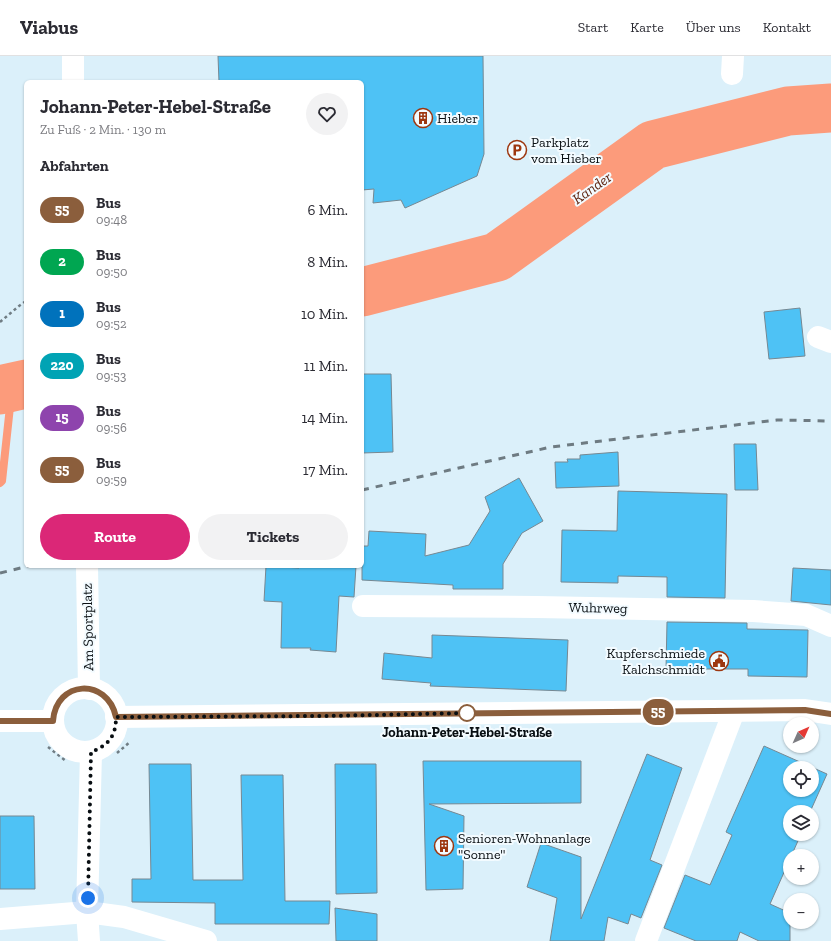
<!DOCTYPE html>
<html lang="de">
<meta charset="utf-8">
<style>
:root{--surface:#fff;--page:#f2f2f3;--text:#2b2b33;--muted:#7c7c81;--line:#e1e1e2;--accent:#db2777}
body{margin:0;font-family:"Zilla Slab",serif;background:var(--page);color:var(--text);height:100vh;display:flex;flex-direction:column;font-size:15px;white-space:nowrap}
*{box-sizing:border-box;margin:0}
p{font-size:13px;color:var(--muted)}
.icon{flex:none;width:22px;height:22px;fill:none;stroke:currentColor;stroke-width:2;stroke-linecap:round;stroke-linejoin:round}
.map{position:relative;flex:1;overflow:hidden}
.drawer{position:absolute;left:24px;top:24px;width:340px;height:488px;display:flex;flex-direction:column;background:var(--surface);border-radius:6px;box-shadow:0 1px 3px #0004}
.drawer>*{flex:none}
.badge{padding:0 8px;border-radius:13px;font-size:14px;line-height:26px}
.needle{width:26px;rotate:45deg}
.fabs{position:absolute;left:783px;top:661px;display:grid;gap:8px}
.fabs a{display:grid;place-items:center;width:36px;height:36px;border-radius:50%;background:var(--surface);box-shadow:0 1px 3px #0004;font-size:20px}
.you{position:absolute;width:20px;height:20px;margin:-10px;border:3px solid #fff;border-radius:50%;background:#1a73e8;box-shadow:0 0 0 6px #1a73e833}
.map>.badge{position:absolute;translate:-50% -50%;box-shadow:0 0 0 2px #fff}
h2{padding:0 16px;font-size:15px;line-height:36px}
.round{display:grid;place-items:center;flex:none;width:42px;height:42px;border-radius:21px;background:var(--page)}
.headline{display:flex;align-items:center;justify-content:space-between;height:68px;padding:0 16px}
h1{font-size:19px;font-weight:700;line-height:30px}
.button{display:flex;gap:8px;margin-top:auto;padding:8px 16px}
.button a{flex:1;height:46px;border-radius:24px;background:var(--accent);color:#fff;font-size:16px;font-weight:700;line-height:46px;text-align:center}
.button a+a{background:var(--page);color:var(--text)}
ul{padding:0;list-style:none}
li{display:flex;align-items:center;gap:12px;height:52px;padding:0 16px}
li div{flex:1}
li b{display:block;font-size:15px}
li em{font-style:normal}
li .badge{min-width:44px;font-weight:700;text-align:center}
header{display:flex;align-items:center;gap:24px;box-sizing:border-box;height:56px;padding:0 20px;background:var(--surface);border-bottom:1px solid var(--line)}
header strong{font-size:19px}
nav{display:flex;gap:22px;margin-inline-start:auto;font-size:14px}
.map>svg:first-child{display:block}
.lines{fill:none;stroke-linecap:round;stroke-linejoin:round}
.stream{stroke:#fc9b7b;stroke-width:8}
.river{stroke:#fc9b7b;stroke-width:49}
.building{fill:#4ec2f5;stroke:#768892;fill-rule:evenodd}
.path{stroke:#707d84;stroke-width:2.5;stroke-dasharray:3 3;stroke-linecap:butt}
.minor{stroke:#fff;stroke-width:22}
.major{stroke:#fff;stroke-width:22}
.rail{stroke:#6e7b82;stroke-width:3;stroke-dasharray:7 7;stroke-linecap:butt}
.line-casing{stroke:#fff;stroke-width:9}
.line{stroke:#8b5e3c;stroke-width:6}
.walk{stroke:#080e12;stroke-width:4;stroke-dasharray:0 7.2}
.stop-dot{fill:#fff;stroke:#8b5e3c;stroke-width:2}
.labels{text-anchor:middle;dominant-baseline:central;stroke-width:4;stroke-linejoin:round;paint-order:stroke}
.poi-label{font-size:14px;fill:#080e12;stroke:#f3fbff;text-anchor:start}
.street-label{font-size:14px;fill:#080e12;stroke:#f3fbff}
.stop-label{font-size:14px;font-weight:bold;fill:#080e12;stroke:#f3fbff}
.water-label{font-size:15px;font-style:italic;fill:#5b1f0a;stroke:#f3fbff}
</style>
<header>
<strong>Viabus</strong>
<nav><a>Start</a><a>Karte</a><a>Über uns</a><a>Kontakt</a></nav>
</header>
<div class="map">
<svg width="831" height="885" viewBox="0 0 831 885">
<rect width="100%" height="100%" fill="#dbf0fa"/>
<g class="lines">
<polyline class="stream" points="0,427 2,425 12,332"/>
<g class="river">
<polyline points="362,236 497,201 653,89 788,55 831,52"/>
<polyline points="0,334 26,328"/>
</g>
</g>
<g class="building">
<polygon points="218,0 483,0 484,98 477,120 405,152 401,144 373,147 374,133 362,134 362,26 219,26"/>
<polygon points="800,252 805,300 769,303 764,256"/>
<polygon points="362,318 391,318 393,396 362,397"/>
<polygon points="734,388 756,388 758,434 735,434"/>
<polygon points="618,396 619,430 556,432 555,406 568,406 567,403 580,403 580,399"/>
<polygon points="519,422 543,465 522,477 503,508 503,533 453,533 453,529 362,524 362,490 368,490 369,475 426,478 425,500 469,489 490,455 485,441"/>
<polygon points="618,435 727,438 725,542 667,541 667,521 618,520 618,527 561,526 562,474 617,475"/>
<polygon points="266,510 299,512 300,510 356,510 354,541 339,540 336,596 310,594 311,592 281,592 282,546 264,545"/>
<polygon points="793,512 831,514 831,549 791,545"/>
<polygon points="667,566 747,567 747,573 808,574 807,621 748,620 748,613 666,613"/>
<polygon points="432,579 568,584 566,635 430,630 431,627 382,623 384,597 432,602"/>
<path d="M764,690L827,718L810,756H790V778H801L770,848L790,857V885H759L740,876L737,885H696L664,872L685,819L710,829L732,779L726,776ZM790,712H812V734H790Z"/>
<polygon points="647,698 682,712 650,804 662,809 641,862 631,858 628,868 608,861 604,885 550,885 557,842 527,831 541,787 581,801 581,863"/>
<polygon points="423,705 581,705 581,747 429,748 464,760 463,833 426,834"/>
<polygon points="149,708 191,708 193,824 243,824 241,719 283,719 285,845 330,845 329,868 215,868 215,847 132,846 132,823 151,823"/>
<polygon points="335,708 376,708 377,837 336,838"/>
<polygon points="0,760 34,760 35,833 0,833"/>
<polygon points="335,852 377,858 377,885 336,885"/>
</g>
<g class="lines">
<g class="path">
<polyline points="0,266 19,250 26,245"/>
<polyline points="48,691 66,705"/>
<polyline points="117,697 130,686"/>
</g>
<g class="minor">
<polyline points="73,0 73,26"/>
<polyline points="732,18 733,0"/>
<polyline points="818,281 831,286"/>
<polyline points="87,510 89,633"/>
<polyline points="363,550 537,551 753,555 806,559 831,570"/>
<polyline points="0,863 87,856 124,861 206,885"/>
<polyline points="89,885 87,856 91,696"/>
<polyline points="646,885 734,655"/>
</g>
<g class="major">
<circle cx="85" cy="664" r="32"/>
<polyline points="116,661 805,654 831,658"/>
<polyline points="0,665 53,665"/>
</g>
<g class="rail">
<polyline points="362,434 551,391 777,364 831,365"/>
<polyline points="0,517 29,510"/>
</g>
</g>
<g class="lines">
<g class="line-casing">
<path id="line" d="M0,665H53C56,624 107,621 116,661L805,654L831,658"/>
</g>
<use href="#line" class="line"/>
<path class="walk" d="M88,842L91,696C109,689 116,680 116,661L323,660L467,657"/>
</g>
<defs>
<g id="building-ring" transform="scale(1)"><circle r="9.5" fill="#f3fbff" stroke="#9d3710" stroke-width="1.5"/><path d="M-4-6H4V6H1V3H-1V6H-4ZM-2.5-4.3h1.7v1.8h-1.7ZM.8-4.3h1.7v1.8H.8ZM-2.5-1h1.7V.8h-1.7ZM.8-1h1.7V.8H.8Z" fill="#9d3710"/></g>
<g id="parking-ring" transform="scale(1)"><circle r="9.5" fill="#f3fbff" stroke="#9d3710" stroke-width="1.5"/><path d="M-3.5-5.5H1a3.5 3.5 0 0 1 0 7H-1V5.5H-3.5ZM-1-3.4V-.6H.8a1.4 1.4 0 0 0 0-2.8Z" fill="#9d3710"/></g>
<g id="civic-ring" transform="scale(1)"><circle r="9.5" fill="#f3fbff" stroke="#9d3710" stroke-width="1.5"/><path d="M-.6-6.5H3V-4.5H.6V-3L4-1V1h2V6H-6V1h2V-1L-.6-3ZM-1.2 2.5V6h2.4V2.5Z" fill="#9d3710"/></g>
</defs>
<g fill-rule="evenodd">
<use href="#building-ring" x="423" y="62"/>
<use href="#parking-ring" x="517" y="94"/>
<use href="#civic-ring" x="719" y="605"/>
<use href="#building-ring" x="444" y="790"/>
</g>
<circle class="stop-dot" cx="467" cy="657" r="8"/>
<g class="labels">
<g class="poi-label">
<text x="437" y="62">Hieber</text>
<text x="531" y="86">Parkplatz<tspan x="531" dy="16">vom Hieber</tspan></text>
<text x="705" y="597" text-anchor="end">Kupferschmiede<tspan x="705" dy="16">Kalchschmidt</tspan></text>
<text x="458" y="782">Senioren-Wohnanlage<tspan x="458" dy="16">"Sonne"</tspan></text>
</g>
<g class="street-label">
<text transform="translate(598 552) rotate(1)">Wuhrweg</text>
<text transform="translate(88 571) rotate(-91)">Am Sportplatz</text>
</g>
<g class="stop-label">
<text x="467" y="676">Johann-Peter-Hebel-Straße</text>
</g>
<g class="water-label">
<text transform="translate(592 132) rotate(-35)">Kander</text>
</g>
</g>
</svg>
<div class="fabs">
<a><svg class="needle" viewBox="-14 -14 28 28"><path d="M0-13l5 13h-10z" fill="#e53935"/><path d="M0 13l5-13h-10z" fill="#7c7c81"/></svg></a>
<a><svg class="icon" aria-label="locate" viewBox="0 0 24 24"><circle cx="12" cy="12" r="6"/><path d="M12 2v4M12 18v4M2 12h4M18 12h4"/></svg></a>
<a><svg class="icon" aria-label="layers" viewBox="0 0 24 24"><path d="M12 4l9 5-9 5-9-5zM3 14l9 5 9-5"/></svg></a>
<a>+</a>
<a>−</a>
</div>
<div class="you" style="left:88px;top:842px"></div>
<b class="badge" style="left:658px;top:656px;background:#8b5e3c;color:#fff">55</b>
<section class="drawer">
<div class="headline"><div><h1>Johann-Peter-Hebel-Straße</h1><p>Zu Fuß · 2 Min. · 130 m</p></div><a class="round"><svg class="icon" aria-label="heart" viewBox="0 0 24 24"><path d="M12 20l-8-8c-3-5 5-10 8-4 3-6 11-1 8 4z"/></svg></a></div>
<h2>Abfahrten</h2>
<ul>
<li><span class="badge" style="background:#8b5e3c;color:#fff">55</span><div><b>Bus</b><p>09:48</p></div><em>6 Min.</em></li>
<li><span class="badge" style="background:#00a651;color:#fff">2</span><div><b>Bus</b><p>09:50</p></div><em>8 Min.</em></li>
<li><span class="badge" style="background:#0072bc;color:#fff">1</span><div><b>Bus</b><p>09:52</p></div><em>10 Min.</em></li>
<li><span class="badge" style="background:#00a3b4;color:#fff">220</span><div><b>Bus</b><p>09:53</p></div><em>11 Min.</em></li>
<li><span class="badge" style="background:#8e44ad;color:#fff">15</span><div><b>Bus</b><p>09:56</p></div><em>14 Min.</em></li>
<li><span class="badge" style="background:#8b5e3c;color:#fff">55</span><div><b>Bus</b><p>09:59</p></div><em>17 Min.</em></li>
</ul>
<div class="button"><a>Route</a><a>Tickets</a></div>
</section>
</div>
